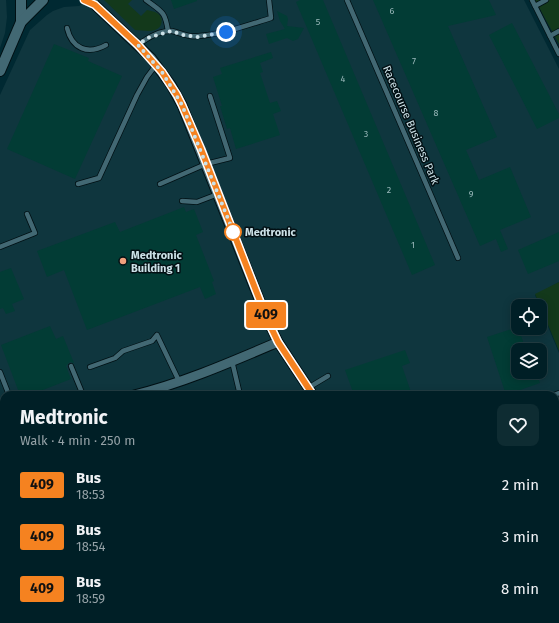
<!DOCTYPE html>
<meta charset="utf-8">
<style>
:root{--surface:#001f26;--page:#0e2c32;--text:#f1f3f6;--muted:#95a2a7;--line:#223d43}
body{margin:0;font-family:"Fira Sans",sans-serif;background:var(--page);color:var(--text);height:100vh;display:flex;flex-direction:column;font-size:15px;white-space:nowrap}
*{box-sizing:border-box;margin:0}
p{font-size:13px;color:var(--muted)}
.icon{flex:none;width:22px;height:22px;fill:none;stroke:currentColor;stroke-width:2;stroke-linecap:round;stroke-linejoin:round}
.map{position:relative;flex:1;overflow:hidden}
.panel{position:absolute;left:0px;top:391px;width:559px;height:232px;display:flex;flex-direction:column;background:var(--surface);border-radius:12px 12px 0 0;box-shadow:0 2px 10px #0003,0 0 0 1px var(--line)}
.panel>*{flex:none}
.badge{padding:0 8px;border-radius:3px;font-size:14px;line-height:26px}
.buttons{position:absolute;left:511px;top:299px;display:grid;gap:8px}
.buttons a{display:grid;place-items:center;width:36px;height:36px;border-radius:8px;background:var(--surface);box-shadow:0 2px 10px #0003,0 0 0 1px var(--line);font-size:20px}
.you{position:absolute;width:20px;height:20px;margin:-10px;border:3px solid #fff;border-radius:50%;background:#1a73e8;box-shadow:0 0 0 6px #1a73e833}
.map>.badge{position:absolute;translate:-50% -50%;box-shadow:0 0 0 2px #fff}
.round{display:grid;place-items:center;flex:none;width:42px;height:42px;border-radius:8px;background:var(--page)}
.overview{display:flex;align-items:center;justify-content:space-between;height:68px;padding:0 20px}
h1{font-size:19px;font-weight:700;line-height:30px}
ul{padding:0;list-style:none}
li{display:flex;align-items:center;gap:12px;height:52px;padding:0 20px}
li div{flex:1}
li b{display:block;font-size:15px}
li em{font-style:normal}
li .badge{min-width:44px;font-weight:700;text-align:center}
.map>svg:first-child{display:block}
.built{fill:#0f363e;fill-rule:evenodd}
.green{fill:#13391b}
.building{fill:#023c35}
.lines{fill:none;stroke-linecap:round;stroke-linejoin:round}
.service-casing{stroke:#001014;stroke-width:6}
.minor-casing{stroke:#001014;stroke-width:11}
.tertiary-casing{stroke:#001014;stroke-width:12}
.service{stroke:#426873;stroke-width:4.5}
.minor{stroke:#426873;stroke-width:9}
.tertiary{stroke:#426873;stroke-width:10}
.line-casing{stroke:#fff;stroke-width:9}
.line{stroke:#f58220;stroke-width:6}
.walk{stroke:#cce1e7;stroke-width:4;stroke-dasharray:0 7.2}
.stop-dot{fill:#fff;stroke:#f58220;stroke-width:2}
.poi-dot{fill:#f1a17d;stroke:#020f13;stroke-width:1.5}
.labels{text-anchor:middle;dominant-baseline:central;stroke-width:3;stroke-linejoin:round;paint-order:stroke}
.number-label{font-size:9px;fill:#9ab8ba}
.street-label{font-size:11px;fill:#cce1e7;stroke:#020f13}
.stop-label{font-size:11px;font-weight:bold;fill:#cce1e7;stroke:#020f13;text-anchor:start}
.poi-label{font-size:11px;font-weight:bold;fill:#cce1e7;stroke:#020f13;text-anchor:start}
</style>
<div class="map">
<svg width="559" height="623" viewBox="0 0 559 623">
<rect width="100%" height="100%" fill="#002932"/>
<g class="built">
<polygon points="0,0 6,0 7,17 5,33 0,48"/>
<path d="M91,0H524L559,69V282L535,295L559,353V623H0V95L30,30L47,15L53,11L64,7L79,6ZM518,306H540V328H518ZM518,350H540V372H518ZM4,395H555V619H4Z"/>
</g>
<g class="green">
<path d="M104,0H132L128,4L141,16L147,10C150,11 154,11 157,13C164,17 163,28 155,30C149,32 141,30 135,30Z"/>
<polygon points="535,0 559,0 559,44"/>
<polygon points="559,282 559,351 535,294"/>
</g>
<g class="building">
<polygon points="171,0 197,0 197,1 174,9"/>
<polygon points="300,0 323,0 435,265 412,275 296,2"/>
<polygon points="373,0 489,0 496,15 448,26 497,137 466,150 479,180 510,167 531,217 500,230 508,249 501,252 496,239 480,246"/>
<polygon points="277,11 287,16 288,19 287,26 304,28 298,39 293,41 287,38 269,44 266,34 285,29 280,21"/>
<polygon points="512,23 559,114 559,118 537,129 489,35"/>
<polygon points="54,44 89,58 88,61 122,76 75,179 7,149"/>
<polygon points="271,52 273,58 260,63 263,72 260,73 270,103 277,101 281,111 273,114 280,135 236,149 230,128 227,129 220,106 222,106 213,77 222,74 220,68"/>
<polygon points="184,207 186,212 194,209 203,232 196,235 214,281 212,282 216,294 205,299 200,287 87,330 64,270 47,277 37,251 115,222 120,232"/>
<polygon points="559,232 559,261 528,274 518,250"/>
<polygon points="11,268 24,299 12,304 15,311 6,314 3,308 0,309 0,272"/>
<polygon points="50,326 56,339 63,336 74,363 70,362 66,366 71,379 30,395 20,395 1,345"/>
<polygon points="518,327 526,350 518,350 518,372 536,372 540,383 506,395 487,337"/>
<polygon points="405,350 410,363 402,366 412,395 354,395 345,370"/>
</g>
<g class="lines">
<g class="service-casing">
<g id="service">
<path d="M146,0C162,12 165,11 168,31"/>
<polyline points="347,0 458,258"/>
<polyline points="532,0 559,54"/>
<polyline points="535,6 546,0"/>
<path d="M67,28C72,49 88,55 106,45"/>
<polyline points="550,36 559,31"/>
<path d="M138,45C147,38 160,30 172,31C181,33 189,38 199,36C224,34 248,25 271,18L269,0"/>
<polyline points="78,184 99,178 137,95 147,77 156,65"/>
<polyline points="160,184 206,164 230,158 210,96"/>
<polyline points="182,201 197,202 218,194"/>
<polyline points="0,247 35,233 27,214"/>
<polyline points="232,361 240,395"/>
<polyline points="71,366 83,395"/>
<polyline points="90,367 115,358 123,351 152,341 157,335 179,381"/>
<polyline points="0,372 9,395"/>
<polyline points="308,388 328,376"/>
<polyline points="554,395 559,393"/>
<polyline points="0,517 4,530"/>
<polyline points="555,581 559,581"/>
<polyline points="0,584 4,599"/>
<polyline points="0,614 4,611"/>
<polyline points="30,619 32,623"/>
<polyline points="93,619 94,623"/>
<polyline points="111,619 112,623"/>
<polyline points="298,619 299,623"/>
<polyline points="326,619 327,623"/>
<polyline points="462,623 468,619"/>
</g>
</g>
<g class="minor-casing">
<g id="minor">
<polyline points="92,0 95,5 151,58 171,85 182,105 267,319 278,342 313,395"/>
<path d="M134,395C183,383 231,362 278,342"/>
<polyline points="0,429 4,428"/>
<polyline points="433,619 434,623"/>
<polyline points="339,623 350,619"/>
</g>
</g>
<g class="tertiary-casing">
<g id="tertiary">
<polyline points="21,22 21,0"/>
<polyline points="0,71 21,22 43,0"/>
</g>
</g>
<use href="#service" class="service"/>
<use href="#minor" class="minor"/>
<use href="#tertiary" class="tertiary"/>
</g>
<g class="lines">
<g class="line-casing">
<polyline id="line" points="84,0 95,5 138,45 162,72 177,95 182,105 201,149 267,319 278,342 313,395"/>
</g>
<use href="#line" class="line"/>
<polyline class="walk" points="226,32 197,37 183,35 171,31 147,38 138,45 162,72 182,105 235,236 233,232"/>
</g>
<circle class="stop-dot" cx="233" cy="232" r="8"/>
<circle class="poi-dot" cx="123" cy="261" r="4"/>
<g class="labels">
<g class="number-label">
<text x="392" y="11">6</text>
<text x="318" y="22">5</text>
<text x="414" y="61">7</text>
<text x="343" y="79">4</text>
<text x="436" y="113">8</text>
<text x="366" y="134">3</text>
<text x="389" y="190">2</text>
<text x="471" y="194">9</text>
<text x="413" y="245">1</text>
</g>
<g class="street-label">
<text transform="translate(411 125) rotate(67)">Racecourse Business Park</text>
</g>
<g class="stop-label">
<text x="245" y="232">Medtronic</text>
</g>
<g class="poi-label">
<text x="131" y="255">Medtronic<tspan x="131" dy="13">Building 1</tspan></text>
</g>
</g>
</svg>
<div class="buttons">
<a><svg class="icon" aria-label="locate" viewBox="0 0 24 24"><circle cx="12" cy="12" r="6"/><path d="M12 2v4M12 18v4M2 12h4M18 12h4"/></svg></a>
<a><svg class="icon" aria-label="layers" viewBox="0 0 24 24"><path d="M12 4l9 5-9 5-9-5zM3 14l9 5 9-5"/></svg></a>
</div>
<div class="you" style="left:226px;top:32px"></div>
<b class="badge" style="left:266px;top:315px;background:#f58220;color:#111">409</b>
<section class="panel">
<div class="overview"><div><h1>Medtronic</h1><p>Walk · 4 min · 250 m</p></div><a class="round"><svg class="icon" aria-label="heart" viewBox="0 0 24 24"><path d="M12 20l-8-8c-3-5 5-10 8-4 3-6 11-1 8 4z"/></svg></a></div>
<ul>
<li><span class="badge" style="background:#f58220;color:#111">409</span><div><b>Bus</b><p>18:53</p></div><em>2 min</em></li>
<li><span class="badge" style="background:#f58220;color:#111">409</span><div><b>Bus</b><p>18:54</p></div><em>3 min</em></li>
<li><span class="badge" style="background:#f58220;color:#111">409</span><div><b>Bus</b><p>18:59</p></div><em>8 min</em></li>
</ul>
</section>
</div>
